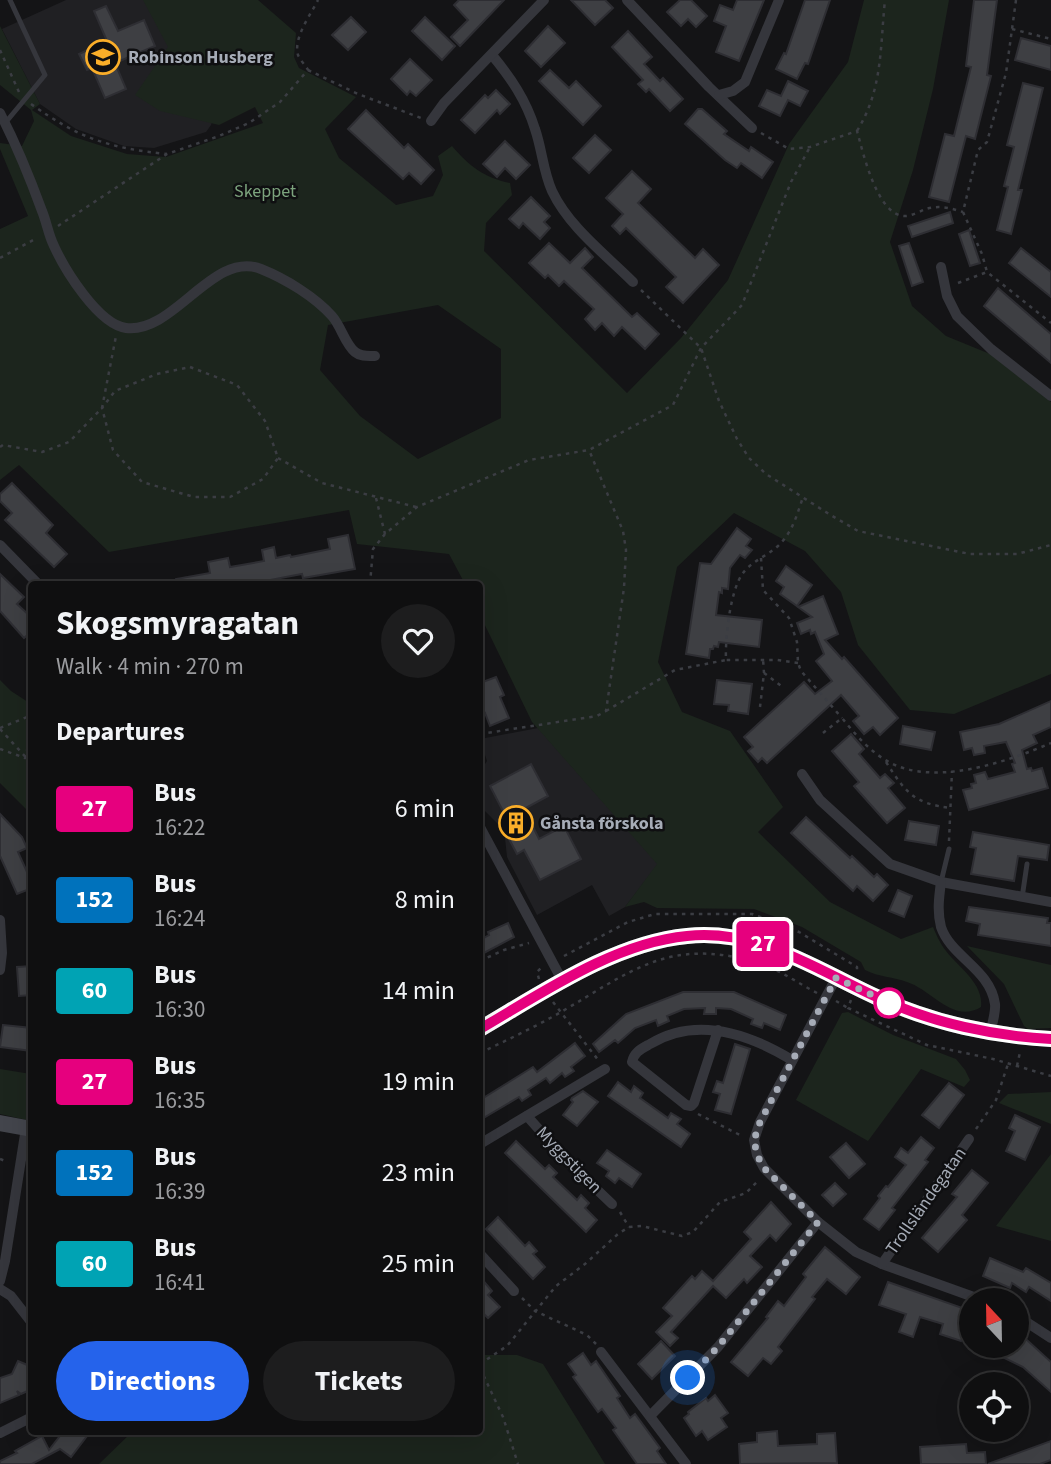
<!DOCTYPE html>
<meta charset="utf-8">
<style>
:root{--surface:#0f0f10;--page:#1d1d1e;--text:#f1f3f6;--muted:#9b9c9f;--line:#2f2f30;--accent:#2563eb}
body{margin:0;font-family:"Source Sans 3",sans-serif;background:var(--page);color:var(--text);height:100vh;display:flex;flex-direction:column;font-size:26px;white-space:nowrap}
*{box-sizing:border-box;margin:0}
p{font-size:23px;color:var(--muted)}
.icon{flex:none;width:38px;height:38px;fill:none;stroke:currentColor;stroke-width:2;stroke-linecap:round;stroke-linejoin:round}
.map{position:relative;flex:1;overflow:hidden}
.drawer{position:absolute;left:28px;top:581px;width:455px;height:854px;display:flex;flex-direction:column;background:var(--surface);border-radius:7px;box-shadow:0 7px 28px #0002,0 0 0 2px var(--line)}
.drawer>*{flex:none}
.badge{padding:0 14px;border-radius:5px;font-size:24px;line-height:46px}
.needle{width:46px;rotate:338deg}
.tools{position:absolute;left:959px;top:1288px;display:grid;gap:14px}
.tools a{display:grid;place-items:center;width:70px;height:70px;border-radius:50%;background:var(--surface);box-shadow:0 7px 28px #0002,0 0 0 2px var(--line);font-size:35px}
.you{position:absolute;width:35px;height:35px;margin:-18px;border:5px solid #fff;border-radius:50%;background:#1a73e8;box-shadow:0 0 0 10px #1a73e833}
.map>.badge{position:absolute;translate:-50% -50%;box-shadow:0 0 0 4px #fff}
h2{padding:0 28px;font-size:26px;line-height:63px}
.round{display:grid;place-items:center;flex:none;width:74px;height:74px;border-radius:37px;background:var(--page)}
.overview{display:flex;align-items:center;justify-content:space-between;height:119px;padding:0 28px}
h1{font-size:33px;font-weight:700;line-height:52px}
.action{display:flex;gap:14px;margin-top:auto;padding:14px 28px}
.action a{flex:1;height:80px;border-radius:42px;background:var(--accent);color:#fff;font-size:28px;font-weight:700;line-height:80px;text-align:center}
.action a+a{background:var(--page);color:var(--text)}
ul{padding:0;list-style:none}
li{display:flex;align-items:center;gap:21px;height:91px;padding:0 28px}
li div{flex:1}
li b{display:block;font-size:26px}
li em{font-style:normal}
li .badge{min-width:77px;font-weight:700;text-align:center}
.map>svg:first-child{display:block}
.built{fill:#202023}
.green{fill:#1c251d;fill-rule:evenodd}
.building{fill:#3e3f43;stroke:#2e2e33;stroke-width:2}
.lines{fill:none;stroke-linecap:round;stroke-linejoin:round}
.path{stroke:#3b3d43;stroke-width:2.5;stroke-dasharray:3.5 5;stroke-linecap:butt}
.lane{stroke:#35363c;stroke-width:5}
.street{stroke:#35363c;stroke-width:10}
.secondary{stroke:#43454c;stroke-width:16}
.line-casing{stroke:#fff;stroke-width:16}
.line{stroke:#e6007e;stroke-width:10}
.walk{stroke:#a6acb7;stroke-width:7;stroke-dasharray:0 12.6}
.stop-dot{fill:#fff;stroke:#e6007e;stroke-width:3.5}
.labels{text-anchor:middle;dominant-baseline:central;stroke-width:5;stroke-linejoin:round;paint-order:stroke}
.poi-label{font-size:18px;font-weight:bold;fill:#a6acb7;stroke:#0f0f11;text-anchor:start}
.park-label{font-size:18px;fill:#7ca37d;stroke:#0f0f11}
.street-label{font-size:18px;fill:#a6acb7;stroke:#0f0f11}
</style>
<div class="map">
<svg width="1051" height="1464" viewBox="0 0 1051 1464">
<rect width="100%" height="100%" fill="#141416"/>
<g class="built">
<polygon points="66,0 159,0 215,110 211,125 206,132 154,148 124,146 76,129 40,104 2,29"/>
<polygon points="538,728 658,864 625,907 609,916 592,885 537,915 507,857 505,838 497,823 480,806 480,772 487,761 480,739"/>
</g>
<g class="green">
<path d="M143,0H258L296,33L294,57L299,68L356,97L325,129L339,158L396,205L433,196L443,175L438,156L452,146C468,165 484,178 510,183L512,195L486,223L484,251L627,393L681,338L728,280L789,144L848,62L864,0H949L933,89L913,170L890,242L912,306L946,336L990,354L1051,402V674L954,714L910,710L858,645L841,592L805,551L734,513L677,567L658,662L682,712L730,731L783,807L758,832L830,902L901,939L933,927C936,934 939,941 943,947C956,966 984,982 981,1007C953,1024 932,990 907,982C893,977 879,977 865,970L861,962L802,927L754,909L657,908L644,902L625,907L657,864L532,722L480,615V584H465L449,554L357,544L349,510L109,552L19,465L0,480V229L28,216L0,149V143L22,146L34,121L31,110L0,85V26L40,104L32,110L71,136L127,154L166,157L263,123L255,107L219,125L160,111L135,95L168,47ZM438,305L501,349V418L418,459L360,416L320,370L328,325Z"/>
<polygon points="0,680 11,691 31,704 31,814 0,783"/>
<polygon points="967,946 1051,965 1051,1028 1028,1029 1024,1026 1004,984"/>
<polygon points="848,1012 893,1035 956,1059 965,1070 970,1080 964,1087 921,1069 868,1141 796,1100 842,1013"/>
<polygon points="0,1069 31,1074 31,1121 0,1114"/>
<polygon points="1051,1092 1051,1124 999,1103 1008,1094"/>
<polygon points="1051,1154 1051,1241 996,1226"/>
<polygon points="480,1355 517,1355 543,1364 605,1464 99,1464 132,1432 480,1432"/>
</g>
<g class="building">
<polygon points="459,0 504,0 460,46 451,37 468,20 454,5"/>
<polygon points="571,0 605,0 613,8 595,25"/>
<polygon points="680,0 691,0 707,16 696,27 688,19 681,26 667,12"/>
<polygon points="737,0 764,0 739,61 716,52 726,26 714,21 720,5 733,10"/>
<polygon points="805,0 830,0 808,64 805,63 797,79 776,69 784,53 786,54"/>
<polygon points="974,0 997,0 987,75 991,76 975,139 966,136 949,202 929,197 945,134 954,136 971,67 966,66"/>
<polygon points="106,6 118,31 144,20 155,46 115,63 126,89 105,98 92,68 87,70 79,54 107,41 94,11"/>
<polygon points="351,17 366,32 348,50 332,35"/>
<polygon points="425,17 455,46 442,60 412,31"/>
<polygon points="548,26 565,43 541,67 525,51"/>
<polygon points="628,31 652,57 644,64 660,81 663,78 683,99 670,111 649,89 646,92 638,84 643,80 612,47"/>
<polygon points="1021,38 1051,46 1051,70 1015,60"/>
<polygon points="410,59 432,80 416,96 410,91 407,95 391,79"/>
<polygon points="550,70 569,88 576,81 601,106 583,125 539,81"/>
<polygon points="788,81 808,91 800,106 788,100 780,116 759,106 767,90 781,96"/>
<polygon points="1023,83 1043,88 1018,190 1022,190 1011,234 997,230 1008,187 1004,186 1014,147 1007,145"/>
<polygon points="496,90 510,104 500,114 497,110 475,133 461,120 485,95 488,98"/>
<polygon points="698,109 702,109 727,131 724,134 749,151 751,147 773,162 762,178 741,163 737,168 725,160 685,124"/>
<polygon points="366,110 404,148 408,144 434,170 421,184 409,173 403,179 348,129"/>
<polygon points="595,135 611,150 589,173 573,158"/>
<polygon points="505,141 530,165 516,179 505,168 497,177 483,164"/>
<polygon points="632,171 651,189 638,203 695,258 703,249 719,265 683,303 666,287 676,277 626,228 620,234 612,226 623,214 606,198"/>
<polygon points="531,197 550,216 544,222 550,228 540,239 523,223 519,228 509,219"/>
<polygon points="950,212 953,223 912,237 908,226"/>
<polygon points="969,230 980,263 970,266 959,234"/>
<polygon points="549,243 570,263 585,248 593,257 582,268 632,317 637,313 659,334 645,349 622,327 614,336 602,323 595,330 585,319 594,309 564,281 559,286 548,275 545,278 529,263"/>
<polygon points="909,243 923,282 912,286 899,246"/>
<polygon points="1021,248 1051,272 1051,297 1009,263"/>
<polygon points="998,288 1051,334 1051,363 984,306"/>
<polygon points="12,483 53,525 46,533 67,554 54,567 5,520 12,513 0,501 0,494"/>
<polygon points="737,528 751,539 746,546 752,550 745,558 740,555 730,568 728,589 722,588 722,593 719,592 716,615 762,620 759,647 719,642 718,647 714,646 713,649 710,649 709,658 686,654 700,563 711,564"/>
<polygon points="348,535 355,569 303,578 302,574 270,580 270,584 176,584 176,579 210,573 208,562 228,558 230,567 264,561 262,550 274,547 276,558 290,555 291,557 330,549 328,539"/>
<polygon points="786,566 812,585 797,606 780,594 784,587 776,581"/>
<polygon points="0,574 24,597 17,604 32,618 32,631 24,638 0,611"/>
<polygon points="823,596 838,634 825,640 842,659 844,657 898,718 880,735 873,727 864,734 853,721 859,716 841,695 767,763 762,758 758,762 748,751 753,747 744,737 804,682 815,694 832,681 816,661 824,654 815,632 811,634 810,630 801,634 797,623 812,617 798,607"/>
<polygon points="496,677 504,695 500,697 509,718 490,726 485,713 480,716 480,683"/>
<polygon points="717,680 752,684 748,714 728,711 729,705 714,704"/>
<polygon points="1051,701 1051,727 1033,735 1037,743 1022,750 1027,769 1031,768 1032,771 1042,768 1048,788 969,810 963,790 972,788 971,784 976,783 974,775 985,772 988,779 1015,772 1012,764 1015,763 1006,742 984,746 985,753 974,755 972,748 964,750 960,732 999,724"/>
<polygon points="903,726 935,732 931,750 900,744"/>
<polygon points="851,734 864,749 859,754 880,778 885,774 894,783 888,788 905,808 887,823 854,786 859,782 832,751"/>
<polygon points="531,764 548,796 524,809 539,839 564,826 581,859 540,880 524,850 517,854 499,820 506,817 490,786"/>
<polygon points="0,814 22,837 27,848 18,852 32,883 32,888 17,894 0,856"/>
<polygon points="806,817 850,858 852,856 874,877 877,874 888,885 873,901 857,886 853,891 791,833"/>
<polygon points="909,821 939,826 936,845 905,840"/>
<polygon points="973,832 1049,845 1047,860 1018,856 1014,881 971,874 976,848 970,847"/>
<polygon points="898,890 912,896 904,917 889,911"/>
<polygon points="969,907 1048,918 1047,923 1051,923 1051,946 978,935 980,924 966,921"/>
<polygon points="508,923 514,937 480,955 480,940 489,935 488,932"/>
<polygon points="32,966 32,995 19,996 17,967"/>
<polygon points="683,992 734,992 786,1015 780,1030 764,1023 762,1028 751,1024 753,1019 731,1009 716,1008 716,1014 704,1014 705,1008 684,1009 667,1016 669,1021 658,1026 656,1020 635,1028 618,1043 615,1040 599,1052 593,1044 626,1014"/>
<polygon points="3,1025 32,1028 32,1051 0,1047"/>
<polygon points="575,1043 585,1056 571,1067 574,1071 565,1077 562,1073 550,1083 546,1078 528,1090 531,1095 522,1101 519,1097 480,1120 480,1100 533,1067 537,1072"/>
<polygon points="735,1044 750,1049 731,1114 715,1110 720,1094 713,1092 717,1081 723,1083"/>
<polygon points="618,1082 631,1092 634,1086 643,1093 640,1098 668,1118 671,1113 681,1119 677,1124 690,1134 681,1147 608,1096"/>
<polygon points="949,1083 964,1095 939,1128 922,1115"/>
<polygon points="583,1091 598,1102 577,1126 563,1115 573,1102 571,1100 572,1098"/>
<polygon points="1015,1115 1040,1127 1025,1160 1006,1151 1015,1131 1009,1128"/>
<polygon points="921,1137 934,1148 925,1160 928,1162 892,1208 895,1210 879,1230 864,1219 880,1198 878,1196 886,1186 888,1187 906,1165 895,1157 901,1148 908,1153"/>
<polygon points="516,1141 545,1169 549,1165 557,1173 553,1177 577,1200 581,1195 589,1203 585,1208 597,1220 586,1232 505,1153"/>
<polygon points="846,1143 865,1164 849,1178 830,1157"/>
<polygon points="607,1150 641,1174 632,1187 619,1178 615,1183 606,1176 609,1171 597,1163"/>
<polygon points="972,1170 988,1183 962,1215 967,1220 938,1252 922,1238 957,1197 952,1194"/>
<polygon points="835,1183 846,1194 833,1206 822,1195"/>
<polygon points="771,1202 791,1224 776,1241 770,1235 750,1256 762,1267 747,1283 744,1279 726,1298 713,1286 671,1332 678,1338 670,1346 656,1332 672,1316 663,1308 692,1276 695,1279 702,1271 713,1281 751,1239 744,1232"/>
<polygon points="498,1217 525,1246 529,1242 537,1251 533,1254 545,1267 533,1279 486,1229"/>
<polygon points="825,1247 860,1277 846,1294 827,1279 812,1297 815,1299 778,1347 782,1351 771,1364 763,1358 748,1376 731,1362 768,1318 766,1317 778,1301 784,1306 806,1277 803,1274"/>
<polygon points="990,1258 1023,1272 1026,1268 1051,1283 1051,1301 1029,1287 1026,1292 1012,1283 1010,1288 983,1276"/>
<polygon points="480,1277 492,1291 488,1295 500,1307 488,1318 480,1310"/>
<polygon points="888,1282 971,1311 961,1341 940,1334 943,1324 920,1317 913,1337 899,1332 906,1314 879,1305"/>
<polygon points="1017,1335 1027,1340 1051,1362 1051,1392 1023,1367 980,1346 1017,1346"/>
<polygon points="661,1341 675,1356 652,1379 638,1364"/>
<polygon points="583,1353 591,1365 596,1361 620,1396 617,1398 630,1418 635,1414 660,1448 657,1451 666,1464 637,1464 613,1430 616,1428 602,1409 598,1412 573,1377 576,1375 568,1364"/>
<polygon points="18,1361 32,1367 32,1386 30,1390 21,1394 17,1391 19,1395 0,1403 0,1378 12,1374"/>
<polygon points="715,1395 728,1413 721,1418 727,1427 708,1440 702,1431 696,1436 684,1418 689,1414 688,1412 706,1398 708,1401"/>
<polygon points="777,1431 778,1446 817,1444 817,1434 835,1433 837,1463 740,1464 739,1444 757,1442 757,1433"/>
<polygon points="63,1432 90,1432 71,1457 60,1449 32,1464 0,1464 0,1461 17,1453 15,1451 42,1436 49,1450"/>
<polygon points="1051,1441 1051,1460 1040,1464 988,1464"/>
<polygon points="966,1444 967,1453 985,1452 986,1464 921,1464 920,1447"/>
</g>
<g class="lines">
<g class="path">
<polyline points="1016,0 1006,73 987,142 978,150 963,212 982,254 987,272 1051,323"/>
<polyline points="1012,29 1051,39"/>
<polyline points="0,50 19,92"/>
<polyline points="308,70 358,94 421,118"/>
<path d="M31,104C79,138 108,148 167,154"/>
<path d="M857,131C883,89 880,47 885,0"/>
<path d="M761,133L789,149L810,147L857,131C863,152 877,216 905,216C912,216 920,211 926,209C939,205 950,208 963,212"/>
<path d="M58,226L167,154L219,136L249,123L280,102L308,70C306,66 300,60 298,55C293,38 311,14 318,0"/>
<polyline points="0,258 37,238"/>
<polyline points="958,283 987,272"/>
<polyline points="641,290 701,348 719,401 737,439 749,458 766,474 829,514 858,531 970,554 1017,554 1051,545"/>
<polygon points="190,367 237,385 265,421 278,458 263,479 230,497 194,497 142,482 113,450 102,408 115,391 157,374"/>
<polyline points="0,447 3,445 42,452 69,442 102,408 116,336"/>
<polyline points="278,458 322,483 416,507"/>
<polyline points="376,498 385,534"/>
<polyline points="761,558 763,590 789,618 797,642 798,663 801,671 842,718"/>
<polyline points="370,584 373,549 385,534 417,507 529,460 589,450 673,405 701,348 742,305 791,182 810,147"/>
<path d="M798,663L777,660H726C725,639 730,590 743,573C752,561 767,556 778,546C792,533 797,515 803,497"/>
<polyline points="764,673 784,688"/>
<polyline points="760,707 764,673 763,659"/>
<polyline points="606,711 675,670 726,660"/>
<polyline points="0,728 32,715"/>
<polyline points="0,729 32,764"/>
<path d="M823,733L842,718C855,734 870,752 889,762C934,787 1007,762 1051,743"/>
<polyline points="480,734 597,716 606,711 624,588 626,550 623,531 589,450"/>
<polyline points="0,749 25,758 32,731"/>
<path d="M886,762C906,793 914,804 952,808"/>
<polyline points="949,841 952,771"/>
<polyline points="564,956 628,922 655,914 752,914 799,932 857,967 857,970"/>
<polyline points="480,961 504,950 529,943"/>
<polyline points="539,979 537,972 542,967"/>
<polyline points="851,1000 848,1008 927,1045 993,1059 1051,1076"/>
<polyline points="836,1001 848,1008"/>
<polyline points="553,1002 599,1061"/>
<path d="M480,1053C507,1040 535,1027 561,1012C630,972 669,937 755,962C777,968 796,982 817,993"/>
<polyline points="1017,1066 1020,1052"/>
<polyline points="698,1114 742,1136"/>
<polyline points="976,1129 996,1100 1008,1064"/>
<polyline points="0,1159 8,1162"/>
<polyline points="620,1212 629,1227"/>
<polyline points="522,1298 535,1311 587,1335 596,1344"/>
<polyline points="480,1364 507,1346 556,1286 585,1264 618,1234 629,1227 642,1226 682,1236 693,1232 720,1202 746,1193 759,1180"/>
<polyline points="480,1368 503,1417 518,1464"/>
</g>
<g class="lane">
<polyline points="6,122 45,75 10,0"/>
<polyline points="941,882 949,849"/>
<polyline points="1022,898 1027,864"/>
</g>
<g class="street">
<polyline points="627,0 709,87 752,128"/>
<path d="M492,55C511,78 526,100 535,129C542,149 543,171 552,191C569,227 605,254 633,282"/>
<polyline points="719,95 733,91 745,82 779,0"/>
<path d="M0,113C16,144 30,178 42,211C47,223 48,234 54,246C65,270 98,324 126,328C174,334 213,250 261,269C286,279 315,297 332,316C341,326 345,344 355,352C361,357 368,356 375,356"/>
<polyline points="431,121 444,103 544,0"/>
<polyline points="941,267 947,296 957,316 991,349 1051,396"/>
<polyline points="0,545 38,584"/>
<polyline points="802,774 820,800 890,864 941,882 1051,902"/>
<polyline points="480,827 563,982"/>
<path d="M941,882C939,897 937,912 941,927C951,957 990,969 995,1004C996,1012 992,1023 991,1031"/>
<polyline points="0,920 2,953 0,970"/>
<polyline points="836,978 760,1122 754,1140 757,1155 764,1168 818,1222 856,1252 882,1264 982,1300"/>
<path d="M718,1030L694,1103L691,1106L686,1105L632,1062C634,1052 641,1049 650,1044C696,1016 749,1034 792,1060"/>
<polyline points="527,1116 568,1162 612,1204"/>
<polyline points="480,1144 605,1069"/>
<polyline points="480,1254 514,1291"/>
<polyline points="882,1264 969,1139"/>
<polyline points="0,1281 5,1261 26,1128"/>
<polyline points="0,1289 11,1296 32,1323"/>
<polyline points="1017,1316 1051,1338"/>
<polyline points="601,1352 686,1464"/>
<polyline points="650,1416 718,1347 818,1222"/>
<polyline points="0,1433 32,1417"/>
</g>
<g class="secondary">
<path d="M480,1029C542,993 614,943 687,936C759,928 818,971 881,999C933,1023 994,1036 1051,1039"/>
<polyline points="0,1123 32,1129"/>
</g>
</g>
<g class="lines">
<g class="line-casing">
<path id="line" d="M480,1029C542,993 614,943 687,936C759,928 818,971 881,999C933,1023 994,1036 1051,1039"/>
</g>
<use href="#line" class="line"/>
<polyline class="walk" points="688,1378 718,1347 818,1222 764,1168 757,1155 754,1140 760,1122 836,978 889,1003"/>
</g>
<defs>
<g id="school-ring" transform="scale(1.75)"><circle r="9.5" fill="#0f0f11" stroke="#faae29" stroke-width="1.5"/><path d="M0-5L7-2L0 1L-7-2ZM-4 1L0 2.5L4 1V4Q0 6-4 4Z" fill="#faae29"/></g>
<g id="building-ring" transform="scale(1.75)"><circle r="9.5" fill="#0f0f11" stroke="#faae29" stroke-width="1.5"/><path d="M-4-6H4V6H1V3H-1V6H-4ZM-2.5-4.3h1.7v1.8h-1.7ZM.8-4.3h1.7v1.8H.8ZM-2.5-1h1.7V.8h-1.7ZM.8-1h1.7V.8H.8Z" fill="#faae29"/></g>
</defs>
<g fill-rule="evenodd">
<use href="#school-ring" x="103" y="57"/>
<use href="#building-ring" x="516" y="823"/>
</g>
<circle class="stop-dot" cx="889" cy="1003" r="14"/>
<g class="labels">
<g class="poi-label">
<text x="128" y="57">Robinson Husberg</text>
<text x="540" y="823">Gånsta förskola</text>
</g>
<g class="park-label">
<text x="265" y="191">Skeppet</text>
</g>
<g class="street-label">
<text transform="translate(569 1160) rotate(46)">Myggstigen</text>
<text transform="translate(926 1201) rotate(-55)">Trollsländegatan</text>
</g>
</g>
</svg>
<div class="tools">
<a><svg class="needle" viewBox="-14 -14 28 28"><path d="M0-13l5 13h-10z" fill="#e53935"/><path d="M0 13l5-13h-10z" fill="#9b9c9f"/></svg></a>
<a><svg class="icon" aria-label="locate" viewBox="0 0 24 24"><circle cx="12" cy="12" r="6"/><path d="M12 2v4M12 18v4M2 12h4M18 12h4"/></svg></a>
</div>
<div class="you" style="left:688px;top:1378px"></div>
<b class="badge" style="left:763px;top:944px;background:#e6007e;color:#fff">27</b>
<section class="drawer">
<div class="overview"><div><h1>Skogsmyragatan</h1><p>Walk · 4 min · 270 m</p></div><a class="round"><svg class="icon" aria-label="heart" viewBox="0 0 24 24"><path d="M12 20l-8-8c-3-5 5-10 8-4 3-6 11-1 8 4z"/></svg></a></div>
<h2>Departures</h2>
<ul>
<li><span class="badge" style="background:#e6007e;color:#fff">27</span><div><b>Bus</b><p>16:22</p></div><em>6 min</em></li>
<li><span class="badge" style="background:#0072bc;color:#fff">152</span><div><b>Bus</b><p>16:24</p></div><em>8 min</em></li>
<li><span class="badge" style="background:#00a3b4;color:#fff">60</span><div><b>Bus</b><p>16:30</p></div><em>14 min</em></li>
<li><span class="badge" style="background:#e6007e;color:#fff">27</span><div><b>Bus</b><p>16:35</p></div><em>19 min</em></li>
<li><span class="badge" style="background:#0072bc;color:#fff">152</span><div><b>Bus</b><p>16:39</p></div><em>23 min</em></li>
<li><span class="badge" style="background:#00a3b4;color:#fff">60</span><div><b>Bus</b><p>16:41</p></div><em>25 min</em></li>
</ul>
<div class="action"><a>Directions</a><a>Tickets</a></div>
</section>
</div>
